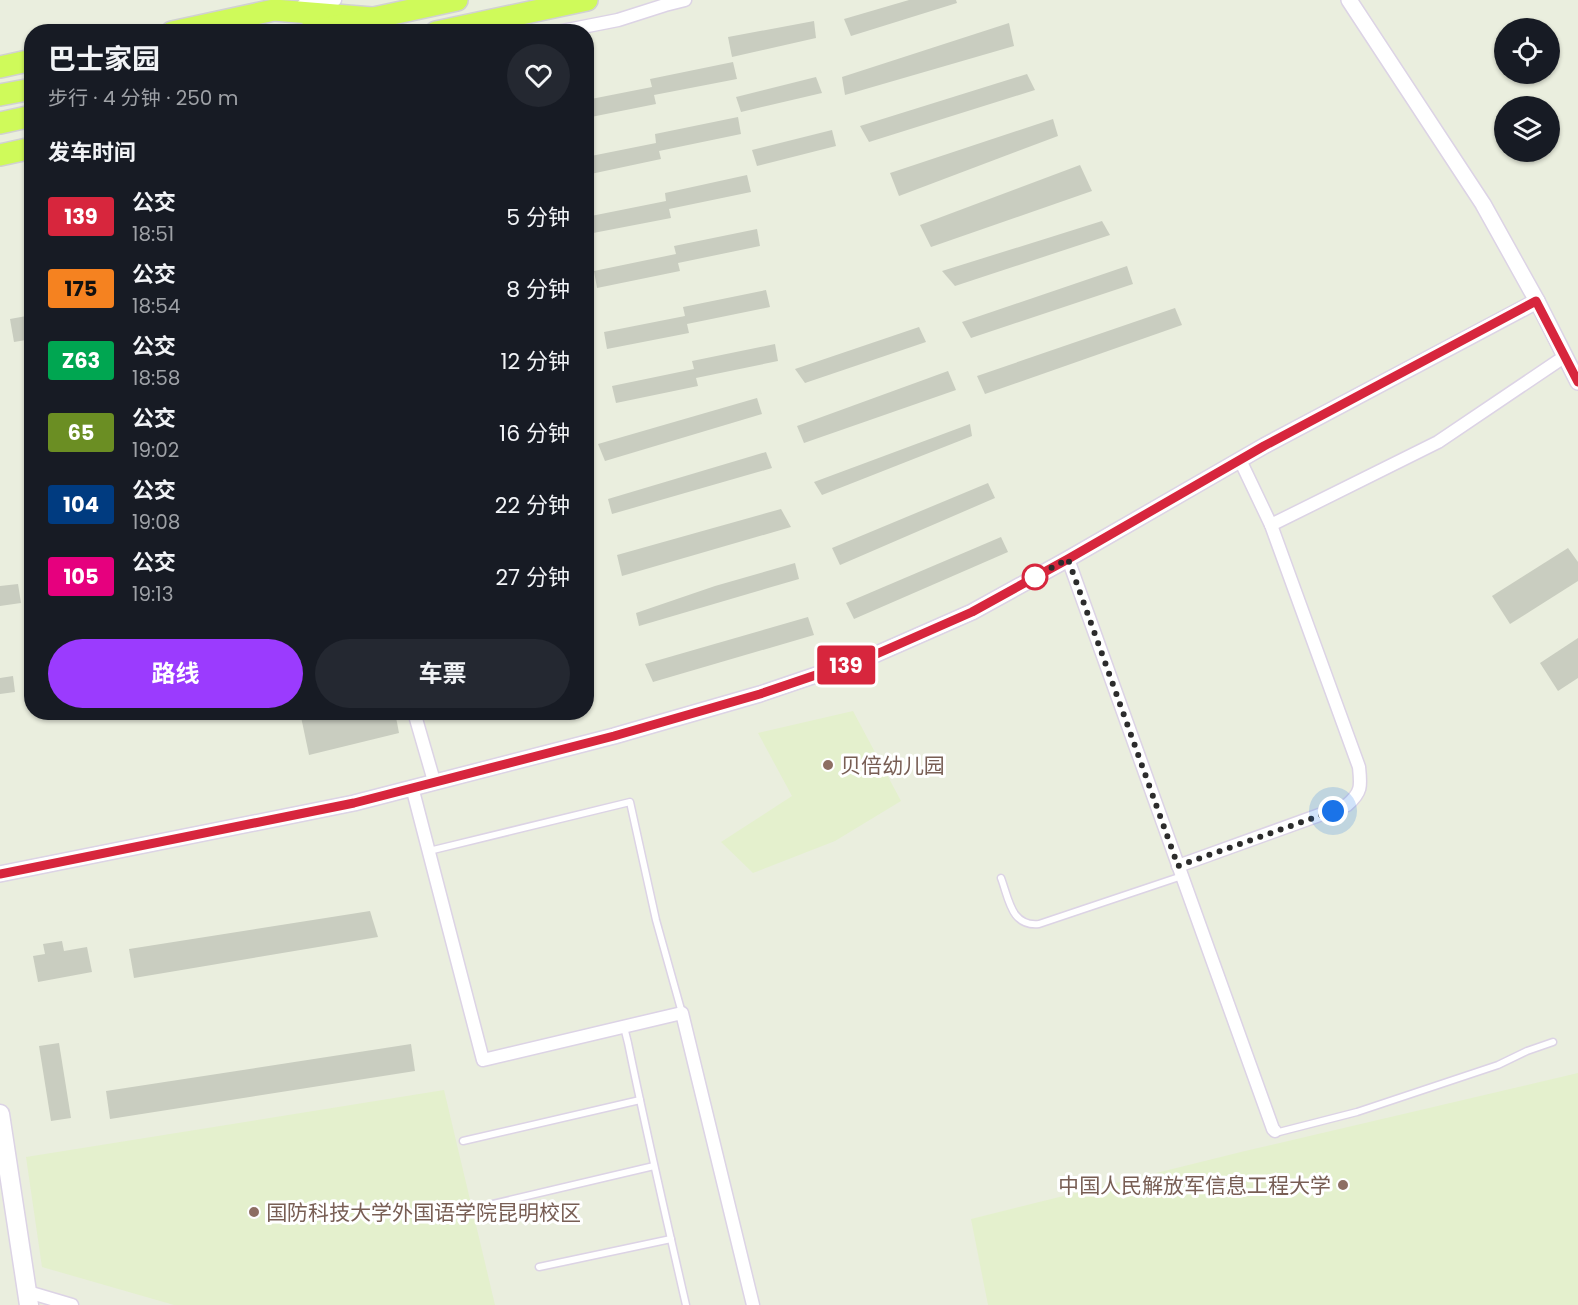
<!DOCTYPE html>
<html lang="zh">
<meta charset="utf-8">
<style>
:root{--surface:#171b24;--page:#242831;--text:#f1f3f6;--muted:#9ea1a6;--accent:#9b3bfe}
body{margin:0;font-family:Poppins,"Noto Sans SC",sans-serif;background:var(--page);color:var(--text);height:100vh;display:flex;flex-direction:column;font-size:22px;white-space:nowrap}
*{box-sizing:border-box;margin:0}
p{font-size:20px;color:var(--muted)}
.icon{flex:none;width:33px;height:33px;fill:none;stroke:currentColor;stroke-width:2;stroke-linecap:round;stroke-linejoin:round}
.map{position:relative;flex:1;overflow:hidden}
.side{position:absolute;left:24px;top:24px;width:570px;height:696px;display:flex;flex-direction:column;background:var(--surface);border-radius:24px;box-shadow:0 2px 4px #0004}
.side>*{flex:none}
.badge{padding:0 12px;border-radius:4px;font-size:21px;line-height:39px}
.fabs{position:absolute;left:1494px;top:18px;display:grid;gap:12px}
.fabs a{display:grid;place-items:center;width:66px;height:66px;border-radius:50%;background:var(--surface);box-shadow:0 2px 4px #0004;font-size:30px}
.you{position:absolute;width:30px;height:30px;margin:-15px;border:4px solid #fff;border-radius:50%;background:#1a73e8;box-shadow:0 0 0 9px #1a73e833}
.map>.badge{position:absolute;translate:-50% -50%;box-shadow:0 0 0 3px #fff}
h2{padding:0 24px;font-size:22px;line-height:54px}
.round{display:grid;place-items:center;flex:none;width:63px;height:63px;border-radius:32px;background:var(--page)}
.overview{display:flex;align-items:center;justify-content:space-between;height:102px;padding:0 24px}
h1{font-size:28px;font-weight:700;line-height:45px}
.button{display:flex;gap:12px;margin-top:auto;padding:12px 24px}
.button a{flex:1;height:69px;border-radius:36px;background:var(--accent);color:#fff;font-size:24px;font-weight:700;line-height:69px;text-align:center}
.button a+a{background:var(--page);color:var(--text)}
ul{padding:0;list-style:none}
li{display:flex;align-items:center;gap:18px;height:72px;padding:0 24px}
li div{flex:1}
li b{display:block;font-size:22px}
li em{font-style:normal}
li .badge{min-width:66px;font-weight:700;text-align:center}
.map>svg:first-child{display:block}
.education{fill:#e4f0cd}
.building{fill:#c9cdc0}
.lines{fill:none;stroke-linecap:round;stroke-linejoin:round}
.service-casing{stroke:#dcd3e5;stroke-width:9}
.minor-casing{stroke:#dcd3e5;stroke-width:15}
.tertiary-casing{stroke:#dcd3e5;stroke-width:18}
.secondary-casing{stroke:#dcd3e5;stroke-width:21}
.trunk-casing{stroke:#d1d1d1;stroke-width:24}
.service{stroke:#fff;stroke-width:6}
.minor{stroke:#fff;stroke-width:12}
.tertiary{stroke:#fff;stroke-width:15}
.secondary{stroke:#fff;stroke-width:18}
.trunk{stroke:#cffa5a;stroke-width:21}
.line-casing{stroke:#fff;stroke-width:14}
.line{stroke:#d7263d;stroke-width:9}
.walk{stroke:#2c2c2c;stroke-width:6;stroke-dasharray:0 10.8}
.stop-dot{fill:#fff;stroke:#d7263d;stroke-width:3}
.education-dot{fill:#8d6e63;stroke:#fff;stroke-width:2}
.labels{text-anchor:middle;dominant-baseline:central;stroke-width:6;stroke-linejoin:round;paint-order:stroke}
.education-label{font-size:21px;fill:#785e54;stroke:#fff;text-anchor:start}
</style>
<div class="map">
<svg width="1578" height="1305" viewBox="0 0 1578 1305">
<rect width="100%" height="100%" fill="#eaeede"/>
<g class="education">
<polygon points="853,711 901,801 835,841 753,873 721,842 792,796 758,733"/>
<polygon points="1578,1073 1578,1305 988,1305 971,1219 1245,1151"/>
<polygon points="444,1090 495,1305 174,1305 42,1267 26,1157"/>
</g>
<g class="building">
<polygon points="909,0 956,0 957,3 851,36 844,19"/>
<polygon points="814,21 816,38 732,57 728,37"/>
<polygon points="1009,23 1014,46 845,95 842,77"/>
<polygon points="733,62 737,79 654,95 656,104 586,118 586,100 652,87 650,79"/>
<polygon points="1027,74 1035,90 869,142 860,126"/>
<polygon points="816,77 822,93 741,112 736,97"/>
<polygon points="738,117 741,134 659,151 661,159 586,175 586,157 656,143 655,134"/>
<polygon points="1053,119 1058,136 899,196 890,173"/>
<polygon points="832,130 836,146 757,166 752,150"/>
<polygon points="1080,165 1092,191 931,247 920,225"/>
<polygon points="747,175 751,192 669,209 671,218 588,234 586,217 666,201 665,193"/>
<polygon points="1102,221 1110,235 955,286 942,271"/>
<polygon points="757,229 760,246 678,263 680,271 597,288 594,271 676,254 674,246"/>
<polygon points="1127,266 1133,284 971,338 962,322"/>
<polygon points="766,290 770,307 687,324 689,333 607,349 604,332 685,316 683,307"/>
<polygon points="1175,308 1182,325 985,394 977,376"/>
<polygon points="32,315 32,339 14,342 10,319"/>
<polygon points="919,327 926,342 805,383 795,369"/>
<polygon points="775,344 778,361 696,378 698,386 616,403 612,386 694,369 692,361"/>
<polygon points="948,371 956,390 804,443 797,426"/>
<polygon points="757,398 762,414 605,461 598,444"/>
<polygon points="970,424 972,436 822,495 814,482"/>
<polygon points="766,452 772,468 612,514 608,499"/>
<polygon points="988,483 995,498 840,565 832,548"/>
<polygon points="781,509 791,527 622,576 617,555"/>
<polygon points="1001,537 1008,552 854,619 846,603"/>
<polygon points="1568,548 1578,562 1578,581 1510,624 1492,596"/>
<polygon points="795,563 799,579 639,626 636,613 715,586"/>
<polygon points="18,584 21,603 0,606 0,586"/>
<polygon points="808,617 814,635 653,682 645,664"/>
<polygon points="1578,638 1578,678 1558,691 1540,663"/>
<polygon points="13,676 15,692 0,694 0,678"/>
<polygon points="300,712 395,712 399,733 309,755"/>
<polygon points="370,911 378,937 134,978 129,949"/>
<polygon points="62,941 64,951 87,947 92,972 38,982 33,956 45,954 43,944"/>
<polygon points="59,1043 71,1118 51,1121 39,1046"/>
<polygon points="411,1044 415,1071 110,1119 106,1091"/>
</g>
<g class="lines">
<g class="service-casing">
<g id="service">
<polyline points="429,851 630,802 656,920 682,1013"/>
<path d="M1001,878C1009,899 1011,927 1039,924L1182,876"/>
<path d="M624,1027L628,1043C646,1131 666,1218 686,1305"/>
<polyline points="1276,1131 1279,1132 1357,1112 1498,1065 1527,1051 1553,1042"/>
<polyline points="463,1141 640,1100"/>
<polyline points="476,1208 654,1166"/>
<polyline points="539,1267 671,1239"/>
</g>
</g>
<g class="minor-casing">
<g id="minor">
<polyline points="303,5 335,0"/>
<polyline points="557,32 618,20 665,5 685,0"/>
<polyline points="1271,525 1438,442 1564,357"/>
<polyline points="1068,559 1273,1129 1275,1131"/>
<polyline points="414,712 434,781"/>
<polyline points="412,787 483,1060 682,1013 753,1305"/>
<path d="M1178,866L1347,805C1362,792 1361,786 1359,767L1271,525L1240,460"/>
<polyline points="28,1292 72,1305"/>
</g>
</g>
<g class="tertiary-casing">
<g id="tertiary">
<polyline points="1349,0 1483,204 1537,301 1578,382"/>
<polyline points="0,874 354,803 614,736 760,694 872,656 972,612 1068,559 1264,446 1537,301"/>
</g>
</g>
<g class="secondary-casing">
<polyline id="secondary" points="0,1114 29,1305"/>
</g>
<g class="trunk-casing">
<g id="trunk">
<polyline points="172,32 274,10 372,18"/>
<polyline points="309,32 457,0"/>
<polyline points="436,32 587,0"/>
<polyline points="0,67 32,60"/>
<polyline points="0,95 32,89"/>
<polyline points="0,123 32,116"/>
<polyline points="0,155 32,148"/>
</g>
</g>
<use href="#service" class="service"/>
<use href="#minor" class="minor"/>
<use href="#tertiary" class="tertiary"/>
<use href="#secondary" class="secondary"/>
<use href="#trunk" class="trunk"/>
</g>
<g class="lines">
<g class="line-casing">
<polyline id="line" points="0,874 354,803 614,736 760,694 872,656 972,612 1068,559 1264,446 1536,301 1578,382"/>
</g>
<use href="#line" class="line"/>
<polyline class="walk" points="1035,577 1029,580 1068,559 1178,866 1333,811"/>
</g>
<circle class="stop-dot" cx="1035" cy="577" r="12"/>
<g class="education-dot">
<circle cx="828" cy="765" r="6"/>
<circle cx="1343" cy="1185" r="6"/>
<circle cx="254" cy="1212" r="6"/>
</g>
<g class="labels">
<g class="education-label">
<text x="840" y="765">贝倍幼儿园</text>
<text x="1331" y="1185" text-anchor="end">中国人民解放军信息工程大学</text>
<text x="266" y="1212">国防科技大学外国语学院昆明校区</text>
</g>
</g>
</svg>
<div class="fabs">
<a><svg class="icon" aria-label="locate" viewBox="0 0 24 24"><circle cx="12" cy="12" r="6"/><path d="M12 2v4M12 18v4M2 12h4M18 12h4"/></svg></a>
<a><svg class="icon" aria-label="layers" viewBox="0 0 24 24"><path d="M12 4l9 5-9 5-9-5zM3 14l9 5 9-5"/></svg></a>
</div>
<div class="you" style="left:1333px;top:811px"></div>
<b class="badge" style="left:846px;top:665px;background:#d7263d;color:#fff">139</b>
<section class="side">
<div class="overview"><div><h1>巴士家园</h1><p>步行 · 4 分钟 · 250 m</p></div><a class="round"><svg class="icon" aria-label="heart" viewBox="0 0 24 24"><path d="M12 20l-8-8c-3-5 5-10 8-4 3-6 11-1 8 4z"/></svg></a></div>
<h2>发车时间</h2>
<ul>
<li><span class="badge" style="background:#d7263d;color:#fff">139</span><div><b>公交</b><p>18:51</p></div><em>5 分钟</em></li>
<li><span class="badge" style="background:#f58220;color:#111">175</span><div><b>公交</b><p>18:54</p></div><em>8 分钟</em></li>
<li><span class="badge" style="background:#00a651;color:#fff">Z63</span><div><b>公交</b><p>18:58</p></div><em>12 分钟</em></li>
<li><span class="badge" style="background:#6b8e23;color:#fff">65</span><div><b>公交</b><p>19:02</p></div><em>16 分钟</em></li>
<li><span class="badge" style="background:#003b80;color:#fff">104</span><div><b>公交</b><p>19:08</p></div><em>22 分钟</em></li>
<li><span class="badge" style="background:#e6007e;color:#fff">105</span><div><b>公交</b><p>19:13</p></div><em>27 分钟</em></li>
</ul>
<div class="button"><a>路线</a><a>车票</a></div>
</section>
</div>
